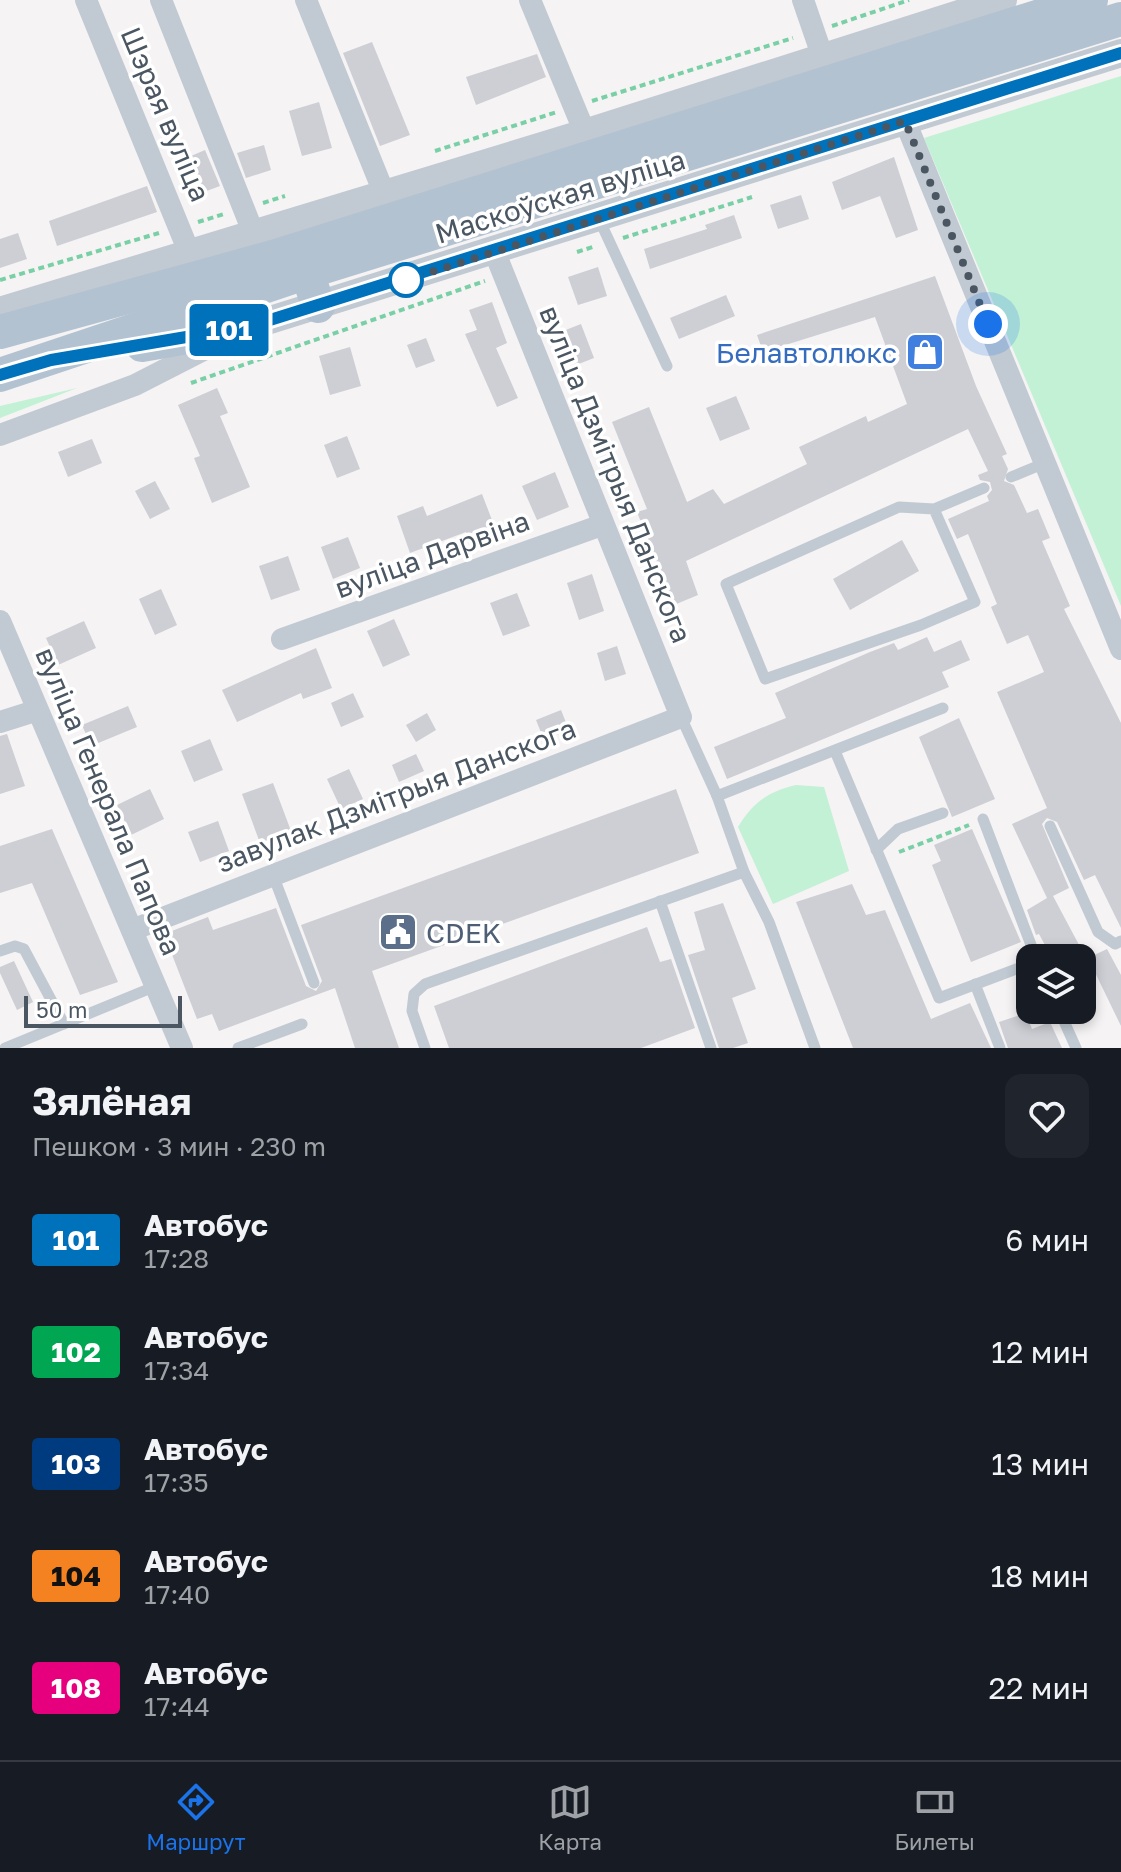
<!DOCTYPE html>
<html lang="ru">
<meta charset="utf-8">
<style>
:root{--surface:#171b24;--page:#20242c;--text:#f1f3f6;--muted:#9ea1a6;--line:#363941;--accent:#1a73e8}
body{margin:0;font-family:"Golos Text",sans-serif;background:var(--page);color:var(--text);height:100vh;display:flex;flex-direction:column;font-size:30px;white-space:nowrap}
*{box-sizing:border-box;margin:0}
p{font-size:26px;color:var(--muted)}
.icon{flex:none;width:44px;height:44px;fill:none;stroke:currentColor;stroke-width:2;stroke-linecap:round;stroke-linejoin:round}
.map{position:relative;height:1048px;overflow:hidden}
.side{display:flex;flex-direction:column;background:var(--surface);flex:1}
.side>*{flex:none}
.badge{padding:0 16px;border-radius:6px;font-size:28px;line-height:52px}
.tools{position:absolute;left:1016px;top:944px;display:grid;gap:16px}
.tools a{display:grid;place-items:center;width:80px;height:80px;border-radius:16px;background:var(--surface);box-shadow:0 4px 12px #0003;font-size:40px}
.scale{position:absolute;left:24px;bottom:20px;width:158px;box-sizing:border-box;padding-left:8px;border:4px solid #4a5661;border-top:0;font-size:22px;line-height:28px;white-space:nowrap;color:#4a5661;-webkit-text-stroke:6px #fff;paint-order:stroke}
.you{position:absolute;width:40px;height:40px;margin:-20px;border:6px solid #fff;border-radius:50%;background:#1a73e8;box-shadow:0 0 0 12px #1a73e833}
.map>.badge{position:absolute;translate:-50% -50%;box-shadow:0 0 0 4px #fff}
.round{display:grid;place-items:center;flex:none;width:84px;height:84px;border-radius:16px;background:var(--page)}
.head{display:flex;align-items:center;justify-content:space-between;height:136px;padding:0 32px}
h1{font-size:38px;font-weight:700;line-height:60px}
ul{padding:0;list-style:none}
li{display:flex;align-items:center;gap:24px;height:112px;padding:0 32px}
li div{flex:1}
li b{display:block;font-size:30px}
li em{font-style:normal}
li .badge{min-width:88px;font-weight:700;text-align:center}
.tab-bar{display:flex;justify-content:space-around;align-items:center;height:112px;border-top:2px solid var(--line);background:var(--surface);font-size:22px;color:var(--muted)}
.tab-bar a{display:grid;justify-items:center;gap:4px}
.tab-bar .on{color:var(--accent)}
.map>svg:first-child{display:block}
.green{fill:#c3f1d5}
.building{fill:#cdcfd5}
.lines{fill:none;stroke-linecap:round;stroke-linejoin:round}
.path{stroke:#7ad0a6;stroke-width:4;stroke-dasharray:6 4;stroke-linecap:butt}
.service{stroke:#c1cad2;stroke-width:11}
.minor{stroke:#c1cad2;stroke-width:22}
.tertiary{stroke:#c1cad2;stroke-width:28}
.primary{stroke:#b3c2d1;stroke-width:34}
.line-casing{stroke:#fff;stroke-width:18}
.line{stroke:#0072bc;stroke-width:12}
.walk{stroke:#4a5661;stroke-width:8;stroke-dasharray:0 14.4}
.stop-dot{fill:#fff;stroke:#0072bc;stroke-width:4}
.labels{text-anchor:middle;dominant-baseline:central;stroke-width:7;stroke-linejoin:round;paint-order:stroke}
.street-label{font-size:28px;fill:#4a5661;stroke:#fff}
.shop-label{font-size:28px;fill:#366cbe;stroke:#fff;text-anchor:end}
.service-label{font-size:28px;fill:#4e5e75;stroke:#fff;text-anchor:start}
</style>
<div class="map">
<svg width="1121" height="1048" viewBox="0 0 1121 1048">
<rect width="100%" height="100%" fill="#f5f3f3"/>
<g class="green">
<polygon points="1121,76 1121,606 924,138"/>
<polygon points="77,388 0,418 0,406"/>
<path d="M796,785L824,787L849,871L773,904L738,827C753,802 768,792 796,785Z"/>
</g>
<g class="building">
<polygon points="372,42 410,135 380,146 343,53"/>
<polygon points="537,54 546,77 476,105 466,77"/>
<polygon points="319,102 332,148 302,156 289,111"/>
<polygon points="264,145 271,170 246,178 237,153"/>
<polygon points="205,150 220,186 204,192 191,156"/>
<polygon points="894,157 918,230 896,238 880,196 842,210 832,182"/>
<polygon points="147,186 157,212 57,246 49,221"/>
<polygon points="801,195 809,219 778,229 770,205"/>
<polygon points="734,215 742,238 650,269 644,249 707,229 705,225"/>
<polygon points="18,233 27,259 0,268 0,239"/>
<polygon points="598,267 607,296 578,305 568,277"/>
<polygon points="935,276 976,386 1007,454 1002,456 1008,469 1004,481 1014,485 1027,513 1038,509 1050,538 1042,541 1070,606 1064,609 1121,723 1121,928 1095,875 1084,880 1057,822 1047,818 1042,824 1069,888 1053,896 1086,958 1052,958 1039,934 1036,935 1027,910 1047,898 1012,824 1047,808 997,692 1044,672 1028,635 1007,644 991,607 997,604 968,534 957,539 948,519 989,501 987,496 992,490 990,482 980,480 978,475 988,471 968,429 686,561 698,595 674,605 637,512 647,509 612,422 649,407 687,502 713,489 724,504 807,464 799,447 866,416 868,422 907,404 875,317 763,352 757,335"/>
<polygon points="726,295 735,316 679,339 670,318"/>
<polygon points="492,302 507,343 496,348 518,398 497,407 465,334 477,330 469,310"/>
<polygon points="581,324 594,358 571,367 558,333"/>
<polygon points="426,338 435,361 416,368 407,345"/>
<polygon points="350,347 361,386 330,395 319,356"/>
<polygon points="217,388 228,413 220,416 250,487 212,503 194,458 200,456 178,405"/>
<polygon points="736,396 750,429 720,441 706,408"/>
<polygon points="347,436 360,469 337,478 324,445"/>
<polygon points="92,439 102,463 68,477 58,452"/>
<polygon points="555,472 569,507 537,520 522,486"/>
<polygon points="155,481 170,509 150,519 135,491"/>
<polygon points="482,494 495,528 468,538 466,532 410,553 397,516 423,506 427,516"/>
<polygon points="348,537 360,568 333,579 321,547"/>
<polygon points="902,540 919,571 850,610 833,579"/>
<polygon points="288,556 300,590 271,600 259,566"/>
<polygon points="592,574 604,611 579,620 567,583"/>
<polygon points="161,589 177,625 155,635 139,599"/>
<polygon points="517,593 530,626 503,636 490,603"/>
<polygon points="394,619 410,655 383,667 367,631"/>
<polygon points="84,621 96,648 58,665 46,638"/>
<polygon points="927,637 934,652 961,640 970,660 942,672 949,687 727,779 714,747 786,718 775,693 870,652 894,643 898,650"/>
<polygon points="617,646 626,674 605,681 597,653"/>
<polygon points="316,648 332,688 303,699 301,693 237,722 222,690"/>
<polygon points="353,693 364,717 341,727 331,703"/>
<polygon points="128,706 137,727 91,746 82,725"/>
<polygon points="561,710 569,730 544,740 536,720"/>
<polygon points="427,713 436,730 416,742 406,725"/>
<polygon points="959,718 995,799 952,817 919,737"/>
<polygon points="7,734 25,786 0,794 0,736"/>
<polygon points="210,739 223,770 194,782 181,751"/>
<polygon points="416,754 424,771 399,782 392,765"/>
<polygon points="349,769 363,799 341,809 327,779"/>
<polygon points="273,783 291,831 260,843 242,794"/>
<polygon points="150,789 164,819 131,835 117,805"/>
<polygon points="676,789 699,853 372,971 399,1048 355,1048 335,988 219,1031 212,1014 197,1019 164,934 208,917 213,930 276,908 306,986 316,991 322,981 301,925"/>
<polygon points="218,821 229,851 200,862 188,832"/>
<polygon points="52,829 118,982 80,995 32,883 0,893 0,846"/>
<polygon points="972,829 1021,942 971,962 932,865 941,861 934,845"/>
<polygon points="852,884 866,915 885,910 931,1019 970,1003 991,1048 853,1048 796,902"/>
<polygon points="723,903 756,989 732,998 748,1043 733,1048 719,1048 688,955 705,950 694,912"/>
<polygon points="647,927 660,962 671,959 695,1028 641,1048 449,1048 434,1006"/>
<polygon points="1107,949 1121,975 1121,1026 1088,958"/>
<polygon points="14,961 33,1002 17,1010 0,973 0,967"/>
<polygon points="1026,1013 1032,1029 1050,1022 1062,1048 1008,1048 999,1022"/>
</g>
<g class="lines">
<g class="path">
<polyline points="832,26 909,0"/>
<polyline points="592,101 793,38"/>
<polyline points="435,151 557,112"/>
<polyline points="263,203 285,196"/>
<polyline points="198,222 224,214"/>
<polyline points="623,238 752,197"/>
<polyline points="577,252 596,246"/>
<polyline points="0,280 159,233"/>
<polyline points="191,383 485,281"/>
<polyline points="899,852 969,825"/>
</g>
<g class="service">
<polyline points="599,219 667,366"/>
<polyline points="1011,477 1045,463"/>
<polyline points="934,509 975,602 921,625 765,679 726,584 899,507 934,509 984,488"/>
<polyline points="681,717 717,796 744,872 769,922 815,1048"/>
<polyline points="835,751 939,998 1030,964"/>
<polyline points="717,796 943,708"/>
<polyline points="983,819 1036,958"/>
<polyline points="1050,826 1098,932 1115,944 1121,941"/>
<polyline points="876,850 898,829 943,813"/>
<polyline points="273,875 314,983"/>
<polyline points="660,901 711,1048"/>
<polyline points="0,951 15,946 24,949 64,1024"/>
<polyline points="975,984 1000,1048"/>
<polyline points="1059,1010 1076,1048"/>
<polyline points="5,1048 156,986"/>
<polyline points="238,1048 302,1024"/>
<polyline points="425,1048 412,1011 414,994 425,984 744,872"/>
</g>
<g class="minor">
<polyline points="86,0 189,252"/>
<polyline points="161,0 253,232"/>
<polyline points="306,0 384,193"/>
<polyline points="530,0 585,133"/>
<polyline points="803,0 823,58"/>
<polyline points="905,121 1121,649"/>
<polyline points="0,435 135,385 223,340"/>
<polyline points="0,621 182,1048"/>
<polyline points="282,639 602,525"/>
<polyline points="0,722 35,711"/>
<polyline points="132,930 681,717 495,253"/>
</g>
<g class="tertiary">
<polyline points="0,311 585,133 1003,0"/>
<polyline points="251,326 1121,53"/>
</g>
<g class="primary">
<polyline points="301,252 318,306"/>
<polyline points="0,332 273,257 1091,0"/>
<polyline points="142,345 251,326"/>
<polyline points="0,375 308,272 1121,19"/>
</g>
</g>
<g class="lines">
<g class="line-casing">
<polyline id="line" points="0,375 51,360 251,326 1121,53"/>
</g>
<use href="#line" class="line"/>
<polyline class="walk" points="406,280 905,121 988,324"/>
</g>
<defs>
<g id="shop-square" transform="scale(2)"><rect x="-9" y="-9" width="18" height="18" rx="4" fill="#3f7fe0" stroke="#fff"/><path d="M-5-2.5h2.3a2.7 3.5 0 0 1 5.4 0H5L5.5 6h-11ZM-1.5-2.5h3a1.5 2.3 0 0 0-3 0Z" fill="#fff"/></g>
<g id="civic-square" transform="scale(2)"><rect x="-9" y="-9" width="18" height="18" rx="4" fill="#5c6f8a" stroke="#fff"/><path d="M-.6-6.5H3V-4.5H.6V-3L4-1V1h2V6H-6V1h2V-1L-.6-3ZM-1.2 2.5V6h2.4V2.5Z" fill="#fff"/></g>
</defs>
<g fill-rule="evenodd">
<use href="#shop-square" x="925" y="352"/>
<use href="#civic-square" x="398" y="932"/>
</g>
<circle class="stop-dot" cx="406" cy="280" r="16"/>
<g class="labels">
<g class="street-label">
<text transform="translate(166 114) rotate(67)">Шэрая вуліца</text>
<text transform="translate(560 196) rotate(-17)">Маскоўская вуліца</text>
<text transform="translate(616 474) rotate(68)">вуліца Дзмітрыя Данскога</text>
<text transform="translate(432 554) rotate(-20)">вуліца Дарвіна</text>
<text transform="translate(396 795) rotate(-21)">завулак Дзмітрыя Данскога</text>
<text transform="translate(109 801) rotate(67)">вуліца Генерала Папова</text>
</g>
<g class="shop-label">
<text x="897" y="352">Белавтолюкс</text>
</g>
<g class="service-label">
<text x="426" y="932">CDEK</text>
</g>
</g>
</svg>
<div class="tools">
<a><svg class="icon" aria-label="layers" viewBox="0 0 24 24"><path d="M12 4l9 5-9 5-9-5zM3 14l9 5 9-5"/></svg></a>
</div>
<div class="scale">50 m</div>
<div class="you" style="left:988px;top:324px"></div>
<b class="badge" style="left:229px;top:330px;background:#0072bc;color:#fff">101</b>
</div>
<section class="side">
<div class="head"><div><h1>Зялёная</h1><p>Пешком · 3 мин · 230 m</p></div><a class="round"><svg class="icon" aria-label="heart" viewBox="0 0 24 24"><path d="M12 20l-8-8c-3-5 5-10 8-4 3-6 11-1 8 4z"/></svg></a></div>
<ul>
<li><span class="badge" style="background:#0072bc;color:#fff">101</span><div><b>Автобус</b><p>17:28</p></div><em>6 мин</em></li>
<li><span class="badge" style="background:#00a651;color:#fff">102</span><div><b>Автобус</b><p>17:34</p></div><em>12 мин</em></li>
<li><span class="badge" style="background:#003b80;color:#fff">103</span><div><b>Автобус</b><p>17:35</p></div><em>13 мин</em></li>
<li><span class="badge" style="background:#f58220;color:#111">104</span><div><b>Автобус</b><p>17:40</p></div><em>18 мин</em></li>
<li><span class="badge" style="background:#e6007e;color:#fff">108</span><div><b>Автобус</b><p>17:44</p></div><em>22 мин</em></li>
</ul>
</section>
<nav class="tab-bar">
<a class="on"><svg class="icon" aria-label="directions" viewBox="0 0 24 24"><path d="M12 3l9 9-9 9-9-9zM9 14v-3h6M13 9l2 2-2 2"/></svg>Маршрут</a>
<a><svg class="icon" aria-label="map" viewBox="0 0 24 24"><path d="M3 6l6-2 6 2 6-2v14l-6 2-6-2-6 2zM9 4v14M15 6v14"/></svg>Карта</a>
<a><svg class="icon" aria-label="tickets" viewBox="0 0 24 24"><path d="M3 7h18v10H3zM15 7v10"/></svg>Билеты</a>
</nav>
